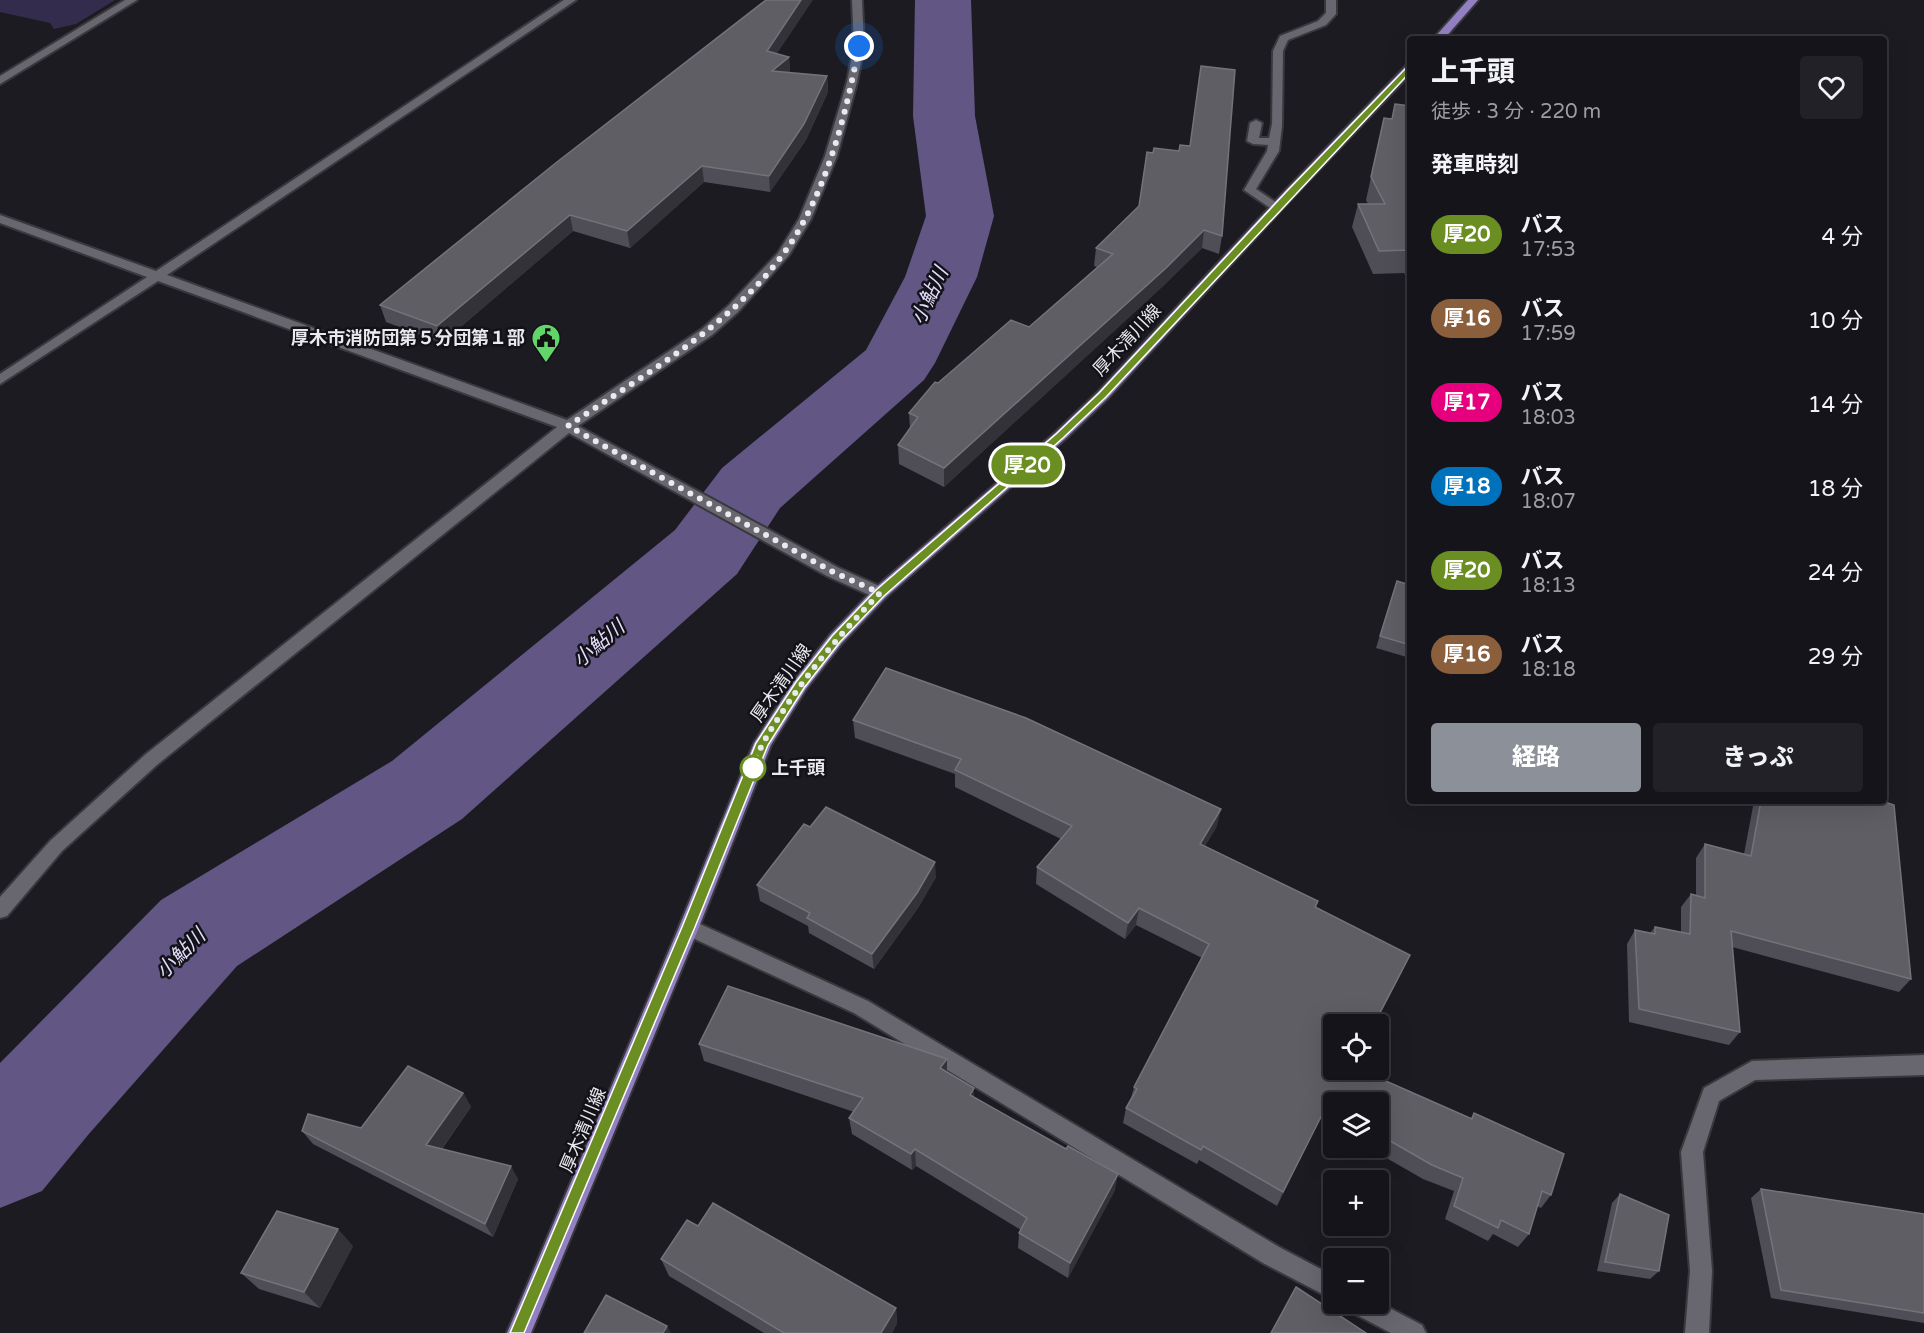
<!DOCTYPE html>
<html lang="ja">
<meta charset="utf-8">
<style>
:root{--surface:#15141a;--page:#222127;--text:#f1f3f6;--muted:#9d9ea2;--line:#343339;--accent:#8c9099}
body{margin:0;font-family:"Varela Round","Noto Sans JP",sans-serif;background:var(--page);color:var(--text);height:100vh;display:flex;flex-direction:column;font-size:22px;white-space:nowrap}
*{box-sizing:border-box;margin:0}
p{font-size:20px;color:var(--muted)}
.icon{flex:none;width:33px;height:33px;fill:none;stroke:currentColor;stroke-width:2;stroke-linecap:round;stroke-linejoin:round}
.map{position:relative;flex:1;overflow:hidden}
.panel{position:absolute;left:1407px;top:36px;width:480px;height:768px;display:flex;flex-direction:column;background:var(--surface);border-radius:6px;box-shadow:0 6px 24px #0002,0 0 0 2px var(--line)}
.panel>*{flex:none}
.badge{padding:0 12px;border-radius:20px;font-size:21px;line-height:39px}
.fabs{position:absolute;left:1323px;top:1014px;display:grid;gap:12px}
.fabs a{display:grid;place-items:center;width:66px;height:66px;border-radius:6px;background:var(--surface);box-shadow:0 6px 24px #0002,0 0 0 2px var(--line);font-size:30px}
.you{position:absolute;width:30px;height:30px;margin:-15px;border:4px solid #fff;border-radius:50%;background:#1a73e8;box-shadow:0 0 0 9px #1a73e833}
.map>.badge{position:absolute;translate:-50% -50%;box-shadow:0 0 0 3px #fff}
h2{padding:0 24px;font-size:22px;line-height:54px}
.round{display:grid;place-items:center;flex:none;width:63px;height:63px;border-radius:6px;background:var(--page)}
.overview{display:flex;align-items:center;justify-content:space-between;height:102px;padding:0 24px}
h1{font-size:28px;font-weight:800;line-height:45px}
.action{display:flex;gap:12px;margin-top:auto;padding:12px 24px}
.action a{flex:1;height:69px;border-radius:6px;background:var(--accent);color:#fff;font-size:24px;font-weight:800;line-height:69px;text-align:center}
.action a+a{background:var(--page);color:var(--text)}
ul{padding:0;list-style:none}
li{display:flex;align-items:center;gap:18px;height:84px;padding:0 24px}
li div{flex:1}
li b{display:block;font-size:22px}
li em{font-style:normal}
li .badge{min-width:66px;font-weight:700;text-align:center}
.map>svg:first-child{display:block}
.green{fill:#342c4c}
.lines{fill:none;stroke-linecap:round;stroke-linejoin:round}
.river{fill:#625685;fill-rule:evenodd}
.service-casing{stroke:#39383d;stroke-width:4}
.minor-casing{stroke:#39383d;stroke-width:4}
.primary-casing{stroke:#39383d;stroke-width:4}
.service{fill:#68666e;fill-rule:evenodd}
.minor{fill:#68666e;fill-rule:evenodd}
.primary{fill:#9380c3;fill-rule:evenodd}
.wall{fill:#4f4d55}
.shaded-wall{fill:#333239}
.building{fill:#5f5e65;stroke:#75737a;stroke-width:1.5}
.line{fill:#6b8e23;stroke:#fff;stroke-width:1.5}
.walk{stroke:#eae9ee;stroke-width:6;stroke-dasharray:0 10.8}
.stop-dot{fill:#fff;stroke:#6b8e23;stroke-width:3}
.labels{text-anchor:middle;dominant-baseline:central;stroke-width:5;stroke-linejoin:round;paint-order:stroke}
.poi-label{font-size:18px;font-weight:bold;fill:#eae9ee;stroke:#131218;text-anchor:end}
.street-label{font-size:18px;fill:#eae9ee;stroke:#131218}
.stop-label{font-size:18px;font-weight:bold;fill:#eae9ee;stroke:#131218;text-anchor:start}
.water-label{font-size:20px;font-style:italic;fill:#e3ddfb;stroke:#131218}
</style>
<div class="map">
<svg width="1924" height="1333" viewBox="0 0 1924 1333">
<rect width="100%" height="100%" fill="#1c1b22"/>
<polygon class="green" points="0,0 115,0 76,24 54,29 50,23 0,12"/>
<g class="lines">
<polygon class="river" points="915,0 971,0 975,116 994,216 977,277 935,363 924,380 780,508 737,574 462,819 237,966 88,1135 42,1191 0,1208 0,1063 161,900 392,761 675,530 722,468 866,350 905,277 926,216 913,116"/>
<g class="service-casing">
<g id="service">
<polygon points="1326,0 1336,0 1336,14 1326,25 1288,40 1283,51 1282,126 1280,128 1272,128 1273,51 1280,36 1318,21 1326,13"/>
<polygon points="1924,1055 1924,1075 1755,1080 1719,1101 1703,1152 1712,1271 1709,1333 1685,1333 1690,1271 1681,1152 1704,1088 1752,1061"/>
</g>
</g>
<g class="minor-casing">
<g id="minor">
<polygon points="125,0 137,0 0,84 0,76"/>
<polygon points="564,0 576,0 167,275 567,420 702,329 728,306 778,253 799,219 825,156 847,82 854,46 852,0 862,0 864,46 857,82 837,156 811,219 789,255 738,312 712,335 578,426 839,568 886,589 888,593 886,597 874,597 827,576 569,433 158,764 62,851 7,916 0,918 0,897 50,841 146,754 557,427 158,281 0,384 0,374 147,277 0,223 0,215 156,271"/>
<polygon points="1256,120 1262,123 1259,138 1269,138 1272,124 1280,124 1282,126 1279,151 1256,189 1280,205 1282,208 1276,212 1244,190 1267,151 1268,145 1253,144 1247,141 1250,123"/>
<polygon points="689,919 868,1001 1279,1247 1334,1276 1334,1300 1263,1263 854,1013 682,933 679,927 682,921"/>
<polygon points="1378,1302 1422,1325 1426,1333 1391,1333 1351,1312 1348,1304"/>
</g>
</g>
<g class="primary-casing">
<g id="primary">
<polygon points="1468,0 1478,0 1444,39 1433,39"/>
<polygon points="1410,65 1410,74 1293,197 1108,398 1065,439 886,597 842,643 806,689 771,745 699,927 531,1333 507,1333 679,927 754,743 794,681 830,635 874,589 1055,433 1098,392 1285,191 1406,66"/>
</g>
</g>
<use href="#service" class="service"/>
<use href="#minor" class="minor"/>
<use href="#primary" class="primary"/>
</g>
<g class="wall">
<polygon points="777,54 789,57 790,73 827,76 828,92 806,140 770,192 704,182 630,248 573,231 442,343 386,322 380,305"/>
<polygon points="1410,106 1410,273 1408,281 1404,273 1373,274 1352,227 1358,204 1368,204 1366,200 1384,118 1392,119"/>
<polygon points="1190,146 1222,236 1219,254 1202,248 1163,286 944,487 899,464 898,445 910,429 909,413 938,383 1029,327 1097,267 1094,266 1096,248 1139,206 1153,153 1179,151"/>
<polygon points="1397,581 1410,585 1410,658 1376,648"/>
<polygon points="853,720 1217,826 1205,846 1318,901 1316,908 1403,970 1375,1024 1334,1024 1334,1070 1470,1119 1474,1113 1551,1195 1541,1208 1537,1206 1529,1234 1518,1247 1493,1234 1488,1241 1445,1219 1454,1191 1423,1179 1369,1148 1378,1148 1378,1102 1334,1102 1334,1127 1320,1119 1277,1206 1199,1160 1197,1164 1123,1123 1126,1108 1131,1098 1134,1087 1202,958 1136,925 1125,939 1036,884 1037,867 1061,839 955,787 955,774 855,738"/>
<polygon points="1754,801 1882,801 1911,979 1899,992 1732,947 1740,1032 1729,1045 1629,1022 1627,944 1635,930 1650,933 1655,927 1681,932 1681,907 1691,894 1696,895 1696,858 1705,844 1744,854"/>
<polygon points="936,877 918,908 874,969 809,933 808,926 760,901 757,885"/>
<polygon points="699,1044 947,1059 947,1072 974,1088 974,1097 1115,1190 1068,1278 1018,1248 1019,1233 1021,1230 916,1166 912,1170 852,1134 849,1118 854,1112 704,1061"/>
<polygon points="463,1093 471,1107 442,1149 518,1179 493,1237 313,1144 302,1131 361,1128"/>
<polygon points="1761,1189 1924,1214 1924,1323 1771,1298 1751,1198"/>
<polygon points="1620,1194 1659,1271 1650,1279 1597,1271 1612,1203"/>
<polygon points="698,1226 896,1308 897,1323 892,1333 764,1333 669,1276 661,1259"/>
<polygon points="353,1246 320,1308 259,1289 241,1273"/>
</g>
<g class="shaded-wall">
<polygon points="801,0 813,0 768,67 767,51"/>
<polygon points="789,57 790,73 772,71"/>
<polygon points="827,76 828,92 806,140 770,192 769,176"/>
<polygon points="702,166 704,182 630,248 627,231"/>
<polygon points="570,215 573,231 442,343 437,326"/>
<polygon points="1204,230 1202,248 1163,286 944,487 944,468"/>
<polygon points="1221,809 1217,826 1196,861 1200,844"/>
<polygon points="935,862 936,877 918,908 874,969 872,954"/>
<polygon points="1139,908 1136,925 1125,939 1128,923"/>
<polygon points="1410,955 1375,1024 1374,1024"/>
<polygon points="947,1059 947,1076 940,1068"/>
<polygon points="974,1088 974,1105 970,1095"/>
<polygon points="463,1093 471,1107 435,1158 426,1145"/>
<polygon points="1327,1105 1320,1119 1277,1206 1283,1192"/>
<polygon points="915,1149 916,1166 912,1170 911,1154"/>
<polygon points="511,1166 518,1179 493,1237 485,1224"/>
<polygon points="1118,1174 1115,1190 1068,1278 1070,1263"/>
<polygon points="338,1229 353,1246 320,1308 304,1292"/>
<polygon points="896,1308 897,1323 892,1333 881,1333"/>
<polygon points="667,1326 671,1333 663,1333"/>
</g>
<g class="building">
<polygon points="766,0 801,0 767,51 789,57 772,71 827,76 804,124 769,176 702,166 627,231 570,215 437,326 380,305 557,162"/>
<polygon points="1201,66 1235,70 1222,236 1204,230 1166,268 944,468 898,445 918,417 909,413 935,382 938,383 1011,320 1029,327 1113,254 1096,248 1139,206 1147,152 1153,153 1154,148 1179,151 1180,145 1190,146"/>
<polygon points="1395,104 1410,106 1410,250 1379,251 1358,204 1385,204 1371,177 1384,118 1392,119"/>
<polygon points="1397,581 1410,585 1410,645 1380,636"/>
<polygon points="886,668 1026,718 1221,809 1200,844 1318,901 1315,907 1410,955 1374,1024 1334,1024 1334,1070 1361,1070 1472,1119 1474,1113 1564,1154 1551,1195 1542,1191 1529,1234 1501,1220 1498,1228 1454,1206 1463,1178 1432,1165 1378,1134 1378,1102 1334,1102 1334,1108 1327,1105 1283,1192 1203,1146 1201,1150 1126,1108 1137,1089 1134,1087 1209,944 1139,908 1128,923 1037,867 1072,826 955,770 961,759 853,720"/>
<polygon points="1761,801 1882,801 1894,805 1911,979 1731,931 1740,1032 1639,1009 1635,930 1655,934 1655,927 1690,934 1691,894 1705,898 1705,844 1751,856"/>
<polygon points="826,807 935,862 917,893 872,954 807,918 810,913 757,885 804,824 810,827"/>
<polygon points="728,986 947,1059 940,1068 974,1088 970,1095 1066,1149 1068,1146 1118,1174 1070,1263 1019,1233 1027,1218 915,1149 911,1154 849,1118 863,1098 699,1044"/>
<polygon points="408,1066 463,1093 426,1145 511,1166 485,1224 302,1131 308,1114 361,1128"/>
<polygon points="1761,1189 1924,1214 1924,1313 1781,1290"/>
<polygon points="1620,1194 1669,1215 1659,1271 1605,1262"/>
<polygon points="713,1203 896,1308 881,1333 784,1333 661,1259 687,1220 698,1226"/>
<polygon points="277,1211 338,1229 304,1292 241,1273"/>
<polygon points="1296,1287 1366,1333 1271,1333"/>
<polygon points="606,1295 667,1326 663,1333 584,1333"/>
</g>
<polygon class="line" points="1407,67 1414,68 1106,397 1063,438 884,596 840,642 804,688 768,745 695,927 524,1333 510,1333 682,927 756,743 796,682 832,636 876,590 1056,434 1099,393 1286,192"/>
<g class="lines">
<path class="walk" d="M753,768C759,747 771,729 783,711C811,668 844,630 880,593L833,572L568,426C652,369 757,312 805,219C833,166 848,104 859,46"/>
</g>
<defs>
<g id="civic-pin" transform="scale(1.5)"><path d="M0 17L-7.5 6A9.5 9.5 0 1 1 7.5 6Z" fill="#61d56a" stroke="#131218"/><path d="M-.6-6.5H3V-4.5H.6V-3L4-1V1h2V6H-6V1h2V-1L-.6-3ZM-1.2 2.5V6h2.4V2.5Z" fill="#111"/></g>
</defs>
<g fill-rule="evenodd">
<use href="#civic-pin" x="546" y="338"/>
</g>
<circle class="stop-dot" cx="753" cy="768" r="12"/>
<g class="labels">
<g class="poi-label">
<text x="525" y="338">厚木市消防団第５分団第１部</text>
</g>
<g class="street-label">
<text transform="translate(1127 340) rotate(-47)">厚木清川線</text>
<text transform="translate(781 683) rotate(-55)">厚木清川線</text>
<text transform="translate(583 1130) rotate(-67)">厚木清川線</text>
</g>
<g class="stop-label">
<text x="771" y="768">上千頭</text>
</g>
<g class="water-label">
<text transform="translate(930 296) rotate(-65)">小鮎川</text>
<text transform="translate(599 644) rotate(-40)">小鮎川</text>
<text transform="translate(181 954) rotate(-45)">小鮎川</text>
</g>
</g>
</svg>
<div class="fabs">
<a><svg class="icon" aria-label="locate" viewBox="0 0 24 24"><circle cx="12" cy="12" r="6"/><path d="M12 2v4M12 18v4M2 12h4M18 12h4"/></svg></a>
<a><svg class="icon" aria-label="layers" viewBox="0 0 24 24"><path d="M12 4l9 5-9 5-9-5zM3 14l9 5 9-5"/></svg></a>
<a>+</a>
<a>−</a>
</div>
<div class="you" style="left:859px;top:46px"></div>
<b class="badge" style="left:1027px;top:465px;background:#6b8e23;color:#fff">厚20</b>
<section class="panel">
<div class="overview"><div><h1>上千頭</h1><p>徒歩 · 3 分 · 220 m</p></div><a class="round"><svg class="icon" aria-label="heart" viewBox="0 0 24 24"><path d="M12 20l-8-8c-3-5 5-10 8-4 3-6 11-1 8 4z"/></svg></a></div>
<h2>発車時刻</h2>
<ul>
<li><span class="badge" style="background:#6b8e23;color:#fff">厚20</span><div><b>バス</b><p>17:53</p></div><em>4 分</em></li>
<li><span class="badge" style="background:#8b5e3c;color:#fff">厚16</span><div><b>バス</b><p>17:59</p></div><em>10 分</em></li>
<li><span class="badge" style="background:#e6007e;color:#fff">厚17</span><div><b>バス</b><p>18:03</p></div><em>14 分</em></li>
<li><span class="badge" style="background:#0072bc;color:#fff">厚18</span><div><b>バス</b><p>18:07</p></div><em>18 分</em></li>
<li><span class="badge" style="background:#6b8e23;color:#fff">厚20</span><div><b>バス</b><p>18:13</p></div><em>24 分</em></li>
<li><span class="badge" style="background:#8b5e3c;color:#fff">厚16</span><div><b>バス</b><p>18:18</p></div><em>29 分</em></li>
</ul>
<div class="action"><a>経路</a><a>きっぷ</a></div>
</section>
</div>
